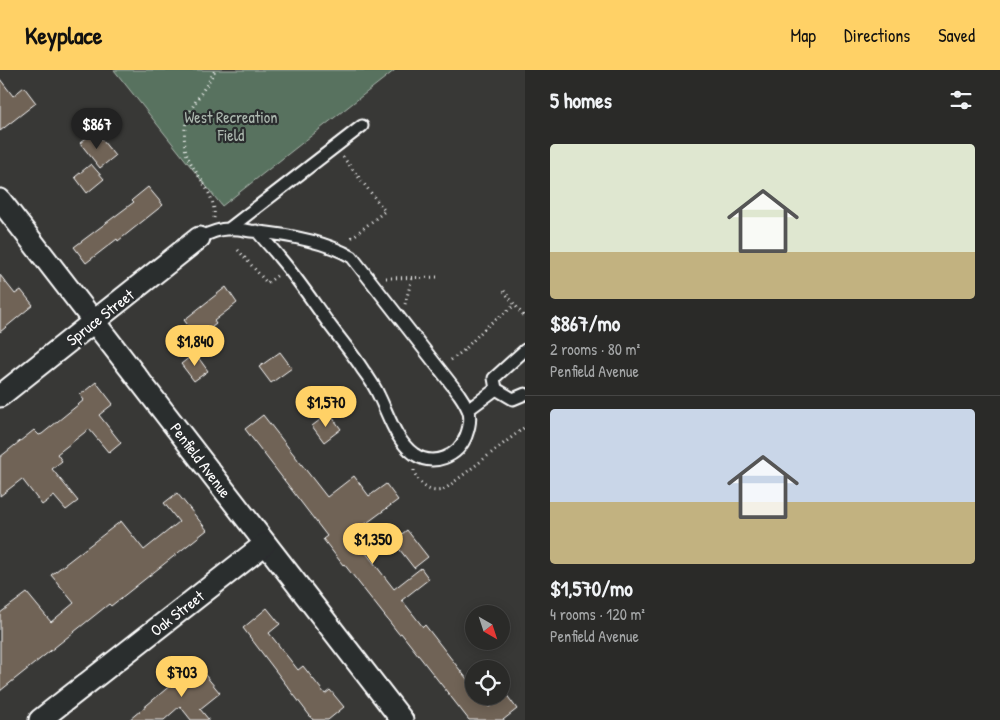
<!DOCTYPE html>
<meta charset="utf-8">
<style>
:root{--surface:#2a2a28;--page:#363634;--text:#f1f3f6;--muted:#a5a7a8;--line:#464645;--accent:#ffd166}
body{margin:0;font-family:"Patrick Hand",sans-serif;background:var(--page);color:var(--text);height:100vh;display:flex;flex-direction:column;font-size:19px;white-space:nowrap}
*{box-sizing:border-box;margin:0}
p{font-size:16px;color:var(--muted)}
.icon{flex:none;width:28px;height:28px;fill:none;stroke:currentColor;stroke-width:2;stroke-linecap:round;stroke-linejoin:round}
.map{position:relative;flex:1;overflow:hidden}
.panel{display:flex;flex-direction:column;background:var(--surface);width:475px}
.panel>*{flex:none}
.needle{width:32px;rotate:141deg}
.fabs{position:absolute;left:465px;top:535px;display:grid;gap:10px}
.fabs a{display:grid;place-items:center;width:45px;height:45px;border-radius:50%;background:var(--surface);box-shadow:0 2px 12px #0003,0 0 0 1px var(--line);font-size:25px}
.price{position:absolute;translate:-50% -42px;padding:0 11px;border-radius:18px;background:var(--accent);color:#111;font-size:16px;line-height:32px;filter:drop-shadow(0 1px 2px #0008)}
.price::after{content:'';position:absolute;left:50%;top:30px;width:15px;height:11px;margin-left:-8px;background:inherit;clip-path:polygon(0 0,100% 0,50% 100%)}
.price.selected{background:#222;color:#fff}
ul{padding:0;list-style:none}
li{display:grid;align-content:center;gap:10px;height:265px;padding:0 25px}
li+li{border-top:1px solid var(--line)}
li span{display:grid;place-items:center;height:155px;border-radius:5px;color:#555}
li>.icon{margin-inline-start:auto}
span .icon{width:90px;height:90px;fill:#fffc;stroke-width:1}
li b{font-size:21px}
h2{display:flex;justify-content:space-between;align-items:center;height:60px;padding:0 25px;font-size:21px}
header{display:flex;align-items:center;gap:30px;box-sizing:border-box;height:70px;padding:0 25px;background:var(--accent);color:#111}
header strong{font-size:24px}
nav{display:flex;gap:28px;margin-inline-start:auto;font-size:18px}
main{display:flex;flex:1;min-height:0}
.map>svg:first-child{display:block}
.green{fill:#58725f;stroke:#acb8af}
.building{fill:#706357;stroke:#fff}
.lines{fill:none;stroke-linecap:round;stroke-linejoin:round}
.lane-casing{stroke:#fff;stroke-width:15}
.street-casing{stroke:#fff;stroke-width:25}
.path{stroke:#fff;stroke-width:3;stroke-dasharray:1 4;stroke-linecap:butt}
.lane{stroke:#2a2d2e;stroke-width:11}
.street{stroke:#2a2d2e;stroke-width:21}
.labels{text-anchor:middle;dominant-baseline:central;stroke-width:4.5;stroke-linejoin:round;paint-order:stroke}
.park-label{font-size:16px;fill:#acb8af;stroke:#2a2d2e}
.street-label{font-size:16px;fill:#fff;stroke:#2a2d2e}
</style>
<header>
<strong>Keyplace</strong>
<nav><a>Map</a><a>Directions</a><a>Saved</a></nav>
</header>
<main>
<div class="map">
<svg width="525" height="650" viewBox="0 0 525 650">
<rect width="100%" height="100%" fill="#383836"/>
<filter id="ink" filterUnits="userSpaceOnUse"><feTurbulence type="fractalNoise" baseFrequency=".02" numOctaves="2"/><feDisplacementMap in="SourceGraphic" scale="10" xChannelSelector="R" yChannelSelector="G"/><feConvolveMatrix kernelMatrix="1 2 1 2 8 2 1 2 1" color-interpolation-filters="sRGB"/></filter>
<g filter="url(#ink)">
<!-- green -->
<path class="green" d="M 114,0 L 395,0 L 222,136 Z"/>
<!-- building -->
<g class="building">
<path d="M 0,9 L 13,26 L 24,17 L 36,33 L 0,61 Z"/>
<path d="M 95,61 L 115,86 L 100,98 L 80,73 Z"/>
<path d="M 91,94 L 104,109 L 87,123 L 75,107 Z"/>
<path d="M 148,117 L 163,135 L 118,171 L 117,169 L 86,193 L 74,177 L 134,132 L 132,130 Z"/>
<path d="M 0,205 L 15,224 L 21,220 L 33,235 L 0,262 Z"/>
<path d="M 226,217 L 237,233 L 214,251 L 216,254 L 198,268 L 184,250 Z"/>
<path d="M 280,282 L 292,298 L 271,313 L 259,297 Z"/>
<path d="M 195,283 L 208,301 L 194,311 L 181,294 Z"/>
<path d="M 96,312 L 113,334 L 99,345 L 121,373 L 109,383 L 89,359 L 57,384 L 62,391 L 52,399 L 78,431 L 66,440 L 54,426 L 42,435 L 22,409 L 0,426 L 0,387 L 34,360 L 39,365 L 42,364 L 84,330 L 80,325 Z"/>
<path d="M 329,343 L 341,359 L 324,372 L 312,356 Z"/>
<path d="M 263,345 L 327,427 L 354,406 L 369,426 L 386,414 L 398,430 L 360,458 L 371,473 L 363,479 L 394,519 L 421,498 L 429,509 L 402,530 L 423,557 L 425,555 L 474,618 L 474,626 L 480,626 L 489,637 L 506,624 L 517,639 L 503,650 L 469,650 L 401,563 L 399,564 L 344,494 L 343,495 L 323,469 L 327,466 L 245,359 Z"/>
<path d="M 177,423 L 207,460 L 111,536 L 109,534 L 0,621 L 0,543 L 27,523 L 51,552 L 74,533 L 51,505 L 121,451 L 144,480 L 179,452 L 164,433 Z"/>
<path d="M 407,460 L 428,487 L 414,498 L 393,471 Z"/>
<path d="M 267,538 L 280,554 L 269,563 L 298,600 L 303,596 L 325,624 L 330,620 L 344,637 L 328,650 L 313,650 L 243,558 Z"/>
<path d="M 196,594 L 220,623 L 200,639 L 209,650 L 191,650 L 180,636 L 164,650 L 129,650 Z"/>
</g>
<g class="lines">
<!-- lane casing -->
<g class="lane-casing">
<g id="lane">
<path d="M 230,158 L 362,56"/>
<path d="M 199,168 C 209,163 218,159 228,159 C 236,158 244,160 251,161 C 282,164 325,171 352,187 L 459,324 C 470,340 473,347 466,366 C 458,387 433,397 414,384 C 396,371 388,344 379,326 C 375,317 369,308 363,300 C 353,284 340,269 329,254 C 313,232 297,208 279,187 C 272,178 264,170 257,161"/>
<path d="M 496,319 L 494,308 L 525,280"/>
<path d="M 496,319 L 513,329 L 525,324"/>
<path d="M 469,339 L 496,319"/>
</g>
</g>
<!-- street casing -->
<g class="street-casing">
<g id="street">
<path d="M 0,130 L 402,650"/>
<path d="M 0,326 L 199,168"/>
<path d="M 40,650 L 265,474"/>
</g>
</g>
<!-- path -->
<g class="path">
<path d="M 343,87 L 385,141 L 350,169"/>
<path d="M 214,148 C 217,125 195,105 187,85 C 184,77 184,66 185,58 C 188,37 206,19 215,0"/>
<path d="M 238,180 L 267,213 L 278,205"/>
<path d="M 386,208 L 440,207"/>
<path d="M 504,221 L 525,248"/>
<path d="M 405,234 L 412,208"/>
<path d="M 451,290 L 463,281 L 486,257 L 515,235"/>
<path d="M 414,400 L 414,403 C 422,415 429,425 445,419 L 525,357"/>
</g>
<!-- lane -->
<use href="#lane" class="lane"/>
<!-- street -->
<use href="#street" class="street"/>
</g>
</g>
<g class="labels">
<!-- park labels -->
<g class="park-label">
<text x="231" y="47">West Recreation<tspan x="231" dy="18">Field</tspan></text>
</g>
<!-- street labels -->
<g class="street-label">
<text transform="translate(100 247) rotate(-38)">Spruce Street</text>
<text transform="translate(201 390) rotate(53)">Penfield Avenue</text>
<text transform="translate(177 543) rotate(-38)">Oak Street</text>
</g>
</g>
</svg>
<div class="fabs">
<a><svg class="needle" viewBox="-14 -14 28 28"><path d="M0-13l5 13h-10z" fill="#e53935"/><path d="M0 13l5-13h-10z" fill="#a5a7a8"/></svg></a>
<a><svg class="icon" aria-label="locate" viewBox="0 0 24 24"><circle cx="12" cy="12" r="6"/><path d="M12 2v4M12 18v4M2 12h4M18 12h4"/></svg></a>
</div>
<b class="price selected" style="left:97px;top:80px">$867</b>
<b class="price" style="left:195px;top:297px">$1,840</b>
<b class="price" style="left:326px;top:358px">$1,570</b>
<b class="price" style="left:373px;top:495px">$1,350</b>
<b class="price" style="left:182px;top:628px">$703</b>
</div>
<section class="panel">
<h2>5 homes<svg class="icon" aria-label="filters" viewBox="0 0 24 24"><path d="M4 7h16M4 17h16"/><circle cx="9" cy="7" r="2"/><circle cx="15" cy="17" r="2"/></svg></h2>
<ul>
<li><span style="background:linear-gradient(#dfe7d0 70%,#c2b280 0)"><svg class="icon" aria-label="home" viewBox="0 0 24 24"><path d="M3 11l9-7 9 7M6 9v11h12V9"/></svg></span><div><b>$867/mo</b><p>2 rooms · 80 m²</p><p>Penfield Avenue</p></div></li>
<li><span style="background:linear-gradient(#c9d6e8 60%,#c2b280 0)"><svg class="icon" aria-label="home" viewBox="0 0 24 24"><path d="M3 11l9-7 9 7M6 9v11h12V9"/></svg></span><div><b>$1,570/mo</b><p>4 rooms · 120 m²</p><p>Penfield Avenue</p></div></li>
</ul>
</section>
</main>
